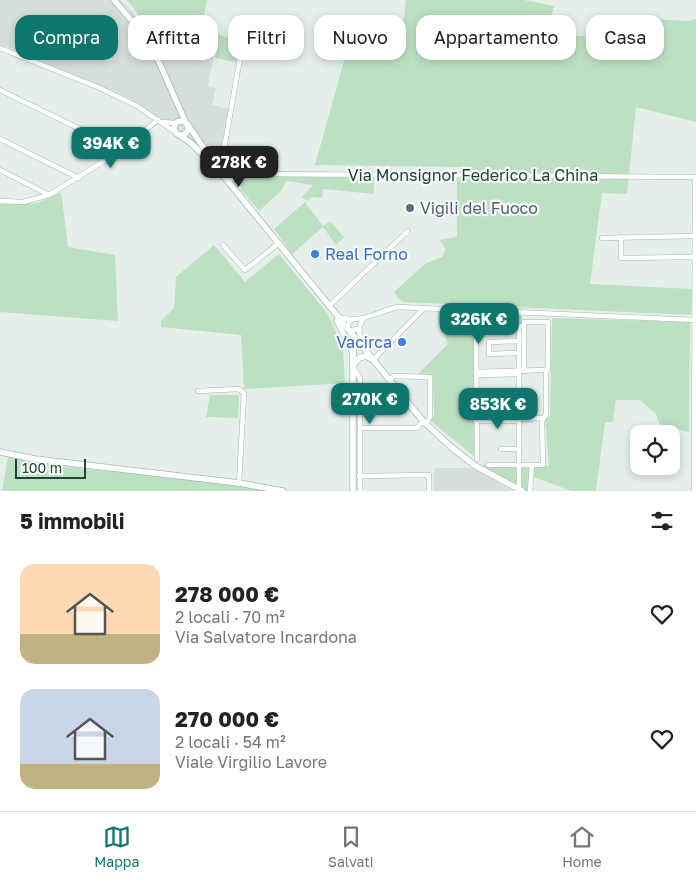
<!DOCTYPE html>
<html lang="it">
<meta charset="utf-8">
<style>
:root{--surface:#fff;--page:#f6f6f6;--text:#222;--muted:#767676;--line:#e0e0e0;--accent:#0f766e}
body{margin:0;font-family:"Golos Text",sans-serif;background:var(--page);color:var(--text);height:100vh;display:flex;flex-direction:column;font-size:19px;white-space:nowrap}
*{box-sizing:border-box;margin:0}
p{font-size:16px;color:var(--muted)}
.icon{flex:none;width:28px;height:28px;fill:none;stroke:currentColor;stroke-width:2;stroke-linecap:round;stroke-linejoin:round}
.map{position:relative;height:491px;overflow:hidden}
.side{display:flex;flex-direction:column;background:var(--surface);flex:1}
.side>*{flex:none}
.top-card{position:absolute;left:15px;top:15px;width:666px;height:45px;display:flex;gap:10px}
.controls{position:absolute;left:630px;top:425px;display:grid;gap:10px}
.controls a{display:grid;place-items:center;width:50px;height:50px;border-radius:10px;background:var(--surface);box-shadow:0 2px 8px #0003;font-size:25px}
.scale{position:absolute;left:15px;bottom:12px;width:71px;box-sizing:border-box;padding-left:5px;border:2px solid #224237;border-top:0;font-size:14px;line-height:18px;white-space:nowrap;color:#224237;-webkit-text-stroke:4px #f6fbf8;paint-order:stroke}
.price{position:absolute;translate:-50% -42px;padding:0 11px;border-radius:10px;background:var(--accent);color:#fff;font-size:16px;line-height:32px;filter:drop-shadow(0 1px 2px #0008)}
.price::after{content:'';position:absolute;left:50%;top:30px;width:15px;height:11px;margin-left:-8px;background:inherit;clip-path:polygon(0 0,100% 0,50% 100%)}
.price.selected{background:#222;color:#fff}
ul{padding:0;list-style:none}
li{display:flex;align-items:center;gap:15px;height:125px;padding:0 20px}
li span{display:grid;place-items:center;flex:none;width:140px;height:100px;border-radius:15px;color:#555}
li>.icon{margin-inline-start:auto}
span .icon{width:60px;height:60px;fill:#fffc;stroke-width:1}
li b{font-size:21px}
h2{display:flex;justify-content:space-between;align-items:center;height:60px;padding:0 20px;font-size:21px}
.tag{padding:0 18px;border-radius:15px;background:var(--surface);box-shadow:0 2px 8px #0003;font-size:18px;line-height:45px}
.tag.selected{background:var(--accent);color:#fff}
.tab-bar{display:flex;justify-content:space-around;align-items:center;height:70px;border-top:1px solid var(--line);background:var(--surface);font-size:14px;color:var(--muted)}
.tab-bar a{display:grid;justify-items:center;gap:2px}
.tab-bar .selected{color:var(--accent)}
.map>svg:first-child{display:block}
.built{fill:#d3dfd8}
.green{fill:#bde0c3}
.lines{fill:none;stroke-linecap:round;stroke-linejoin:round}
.minor-casing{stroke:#a7b8b0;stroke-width:5.5}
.tertiary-casing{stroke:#a7b8b0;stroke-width:7}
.minor{stroke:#fff;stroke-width:4.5}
.tertiary{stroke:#fff;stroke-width:5.5}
.service-dot{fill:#5c6f8a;stroke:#f6fbf8;stroke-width:2}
.shop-dot{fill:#3f7fe0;stroke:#f6fbf8;stroke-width:2}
.labels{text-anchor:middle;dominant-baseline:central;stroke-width:4.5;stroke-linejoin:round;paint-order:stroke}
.street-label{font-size:16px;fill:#224237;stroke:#f6fbf8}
.service-label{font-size:16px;fill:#4e5e75;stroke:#f6fbf8;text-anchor:start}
.shop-label{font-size:16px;fill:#366cbe;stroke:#f6fbf8;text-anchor:start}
</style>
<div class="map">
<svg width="696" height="491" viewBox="0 0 696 491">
<rect width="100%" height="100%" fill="#e5efe9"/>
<!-- built -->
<g class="built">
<path d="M 0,0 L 121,0 L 131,10 L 154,41 L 216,43 L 208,86 L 216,88 L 212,105 L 233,110 L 225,163 L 212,159 L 174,127 L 131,99 L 0,44 Z"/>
<path d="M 434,468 L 473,468 L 512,491 L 434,491 Z"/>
</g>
<!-- green -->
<g class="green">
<path d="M 126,0 L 207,0 L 201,30 L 241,41 L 236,62 L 215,58 L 217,41 L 155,39 L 132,6 Z"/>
<path d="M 406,0 L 524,0 L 554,6 L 546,37 L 605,35 L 606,17 L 689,21 L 696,19 L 696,122 L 636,107 L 627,194 L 602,193 L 590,284 L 692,289 L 691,315 L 402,302 L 394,292 L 426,263 L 442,257 L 446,249 L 439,240 L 457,237 L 457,179 L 462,167 L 315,165 L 344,61 L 358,34 L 403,27 Z"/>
<path d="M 252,176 L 374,178 L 374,194 L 323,189 L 322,198 L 312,197 L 307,201 L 302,197 L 313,185 L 286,181 L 281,191 L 259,211 L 241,190 L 242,180 Z"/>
<path d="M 61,192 L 68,247 L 115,255 L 118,321 L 0,312 L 0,204 L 38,203 Z"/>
<path d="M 305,202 L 323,226 L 330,221 L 344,237 L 336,245 L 323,227 L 292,254 L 274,229 Z"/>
<path d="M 214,245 L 245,282 L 279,254 L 327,313 L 343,348 L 345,383 L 244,389 L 241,335 L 161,327 L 161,321 L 174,308 L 176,277 Z"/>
<path d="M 438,312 L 522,316 L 521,323 L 473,323 L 475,457 L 431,421 L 434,416 L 433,376 L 418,374 L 448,344 L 438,321 Z"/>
<path d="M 552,318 L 690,322 L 689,432 L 660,425 L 656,414 L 640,400 L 616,400 L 613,422 L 605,422 L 596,491 L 571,491 L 534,477 L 534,467 L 549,466 L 545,420 L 550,416 Z"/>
<path d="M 210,395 L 239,395 L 238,418 L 206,417 Z"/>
<path d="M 8,457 L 67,467 L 203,481 L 268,491 L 2,491 Z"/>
<path d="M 479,465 L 531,465 L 529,491 L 524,491 Z"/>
</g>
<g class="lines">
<!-- minor casing -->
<g class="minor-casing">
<g id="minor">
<path d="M 0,48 L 100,88 L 137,106 L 175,132"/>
<path d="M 0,90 L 121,149"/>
<path d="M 163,122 L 175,123"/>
<path d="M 0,139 L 79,178"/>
<path d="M 213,161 L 232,171 L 251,174 L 695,177 L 694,491"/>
<path d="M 221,166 L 244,36"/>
<path d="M 0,170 L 49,195"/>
<path d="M 230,170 L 226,173 L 226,179 L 234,179 L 248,175"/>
<path d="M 0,201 L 23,202 L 49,195 L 112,156 L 158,120"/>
<path d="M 621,237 L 621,258 L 694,257"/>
<path d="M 602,238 L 695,236"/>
<path d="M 223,245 L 245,270 L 279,243"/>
<path d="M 329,306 L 408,231"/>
<path d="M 338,317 C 361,324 376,312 398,307 L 695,320"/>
<path d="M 363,319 C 357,329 359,336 363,346"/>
<path d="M 352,320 L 349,322 L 347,329 L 351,331 L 357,329"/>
<path d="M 519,326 L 519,490"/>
<path d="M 519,353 L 489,354 L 489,342 L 520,341"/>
<path d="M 373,360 L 424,308"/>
<path d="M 354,369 L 360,378 L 360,491"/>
<path d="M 476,372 L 547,370"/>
<path d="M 476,375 L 519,374"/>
<path d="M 389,380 L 394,376 L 430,377 L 430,417 L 426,423"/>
<path d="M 198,391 L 239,389 L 244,393 L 239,483"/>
<path d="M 496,396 L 519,395"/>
<path d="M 476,417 L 519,416"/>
<path d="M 519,419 L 543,418"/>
<path d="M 476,421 L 519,421"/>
<path d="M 360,428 L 417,428 L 423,421"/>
<path d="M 501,449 L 519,449"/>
<path d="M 477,459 L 476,326 L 524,326"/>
<path d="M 488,465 L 543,465 L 542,421 L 546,414 L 546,373 L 548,369 L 548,322 L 524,322 L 524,371"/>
<path d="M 359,476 L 429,475 L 429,491"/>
<path d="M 530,491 L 532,465"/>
</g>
</g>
<!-- tertiary casing -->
<g class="tertiary-casing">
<g id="tertiary">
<path d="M 114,0 L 144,35 L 159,62 L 186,123"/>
<circle cx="181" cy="128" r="7"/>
<path d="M 188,125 L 218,169 L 423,421 L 451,447 L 474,465 L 522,491"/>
<path d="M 179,135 L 191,143 L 204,156"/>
<path d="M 337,321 L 353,353"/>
<path d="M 353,366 L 359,358 L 366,356 L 371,359"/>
<path d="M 0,452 L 35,459 L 239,483 L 283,491"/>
<path d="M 353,491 L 353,353 L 355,339"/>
</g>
</g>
<!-- minor -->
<use href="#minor" class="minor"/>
<!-- tertiary -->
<use href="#tertiary" class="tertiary"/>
</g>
<!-- markers -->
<circle class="service-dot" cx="410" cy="208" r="5"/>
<g class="shop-dot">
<circle cx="315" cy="254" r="5"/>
<circle cx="402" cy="342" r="5"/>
</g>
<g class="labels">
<!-- street labels -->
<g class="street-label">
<text x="473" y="175">Via Monsignor Federico La China</text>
</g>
<!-- service labels -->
<g class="service-label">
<text x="420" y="208">Vigili del Fuoco</text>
</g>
<!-- shop labels -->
<g class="shop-label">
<text x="325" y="254">Real Forno</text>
<text x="392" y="342" text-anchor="end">Vacirca</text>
</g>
</g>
</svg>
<div class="controls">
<a><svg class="icon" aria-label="locate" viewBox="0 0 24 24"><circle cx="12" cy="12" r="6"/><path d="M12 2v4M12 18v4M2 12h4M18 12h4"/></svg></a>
</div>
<div class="scale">100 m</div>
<b class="price" style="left:111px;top:169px">394K €</b>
<b class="price selected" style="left:239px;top:188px">278K €</b>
<b class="price" style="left:479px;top:345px">326K €</b>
<b class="price" style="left:370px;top:425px">270K €</b>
<b class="price" style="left:498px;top:430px">853K €</b>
<div class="top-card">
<a class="tag selected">Compra</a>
<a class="tag">Affitta</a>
<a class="tag">Filtri</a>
<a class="tag">Nuovo</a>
<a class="tag">Appartamento</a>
<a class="tag">Casa</a>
</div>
</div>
<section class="side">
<h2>5 immobili<svg class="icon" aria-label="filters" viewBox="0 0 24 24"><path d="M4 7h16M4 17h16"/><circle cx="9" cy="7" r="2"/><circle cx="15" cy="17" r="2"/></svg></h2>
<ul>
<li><span style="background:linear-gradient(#ffd9b3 70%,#c2b280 0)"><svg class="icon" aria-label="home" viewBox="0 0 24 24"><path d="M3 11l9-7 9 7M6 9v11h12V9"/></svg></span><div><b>278 000 €</b><p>2 locali · 70 m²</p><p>Via Salvatore Incardona</p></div><svg class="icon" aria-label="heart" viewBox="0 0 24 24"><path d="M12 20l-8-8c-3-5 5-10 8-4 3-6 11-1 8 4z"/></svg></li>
<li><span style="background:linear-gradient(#c9d6e8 75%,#c2b280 0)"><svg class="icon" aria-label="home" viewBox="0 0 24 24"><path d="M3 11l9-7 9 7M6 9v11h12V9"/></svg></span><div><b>270 000 €</b><p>2 locali · 54 m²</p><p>Viale Virgilio Lavore</p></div><svg class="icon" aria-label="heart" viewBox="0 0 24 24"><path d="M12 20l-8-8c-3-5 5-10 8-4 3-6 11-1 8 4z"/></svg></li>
</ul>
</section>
<nav class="tab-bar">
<a class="selected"><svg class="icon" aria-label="map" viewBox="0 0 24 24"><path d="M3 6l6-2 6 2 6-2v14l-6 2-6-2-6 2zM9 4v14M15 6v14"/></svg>Mappa</a>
<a><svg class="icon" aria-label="saved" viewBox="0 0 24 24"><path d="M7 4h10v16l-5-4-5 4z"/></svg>Salvati</a>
<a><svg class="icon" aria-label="home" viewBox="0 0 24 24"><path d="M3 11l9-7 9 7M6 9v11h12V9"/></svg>Home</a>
</nav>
